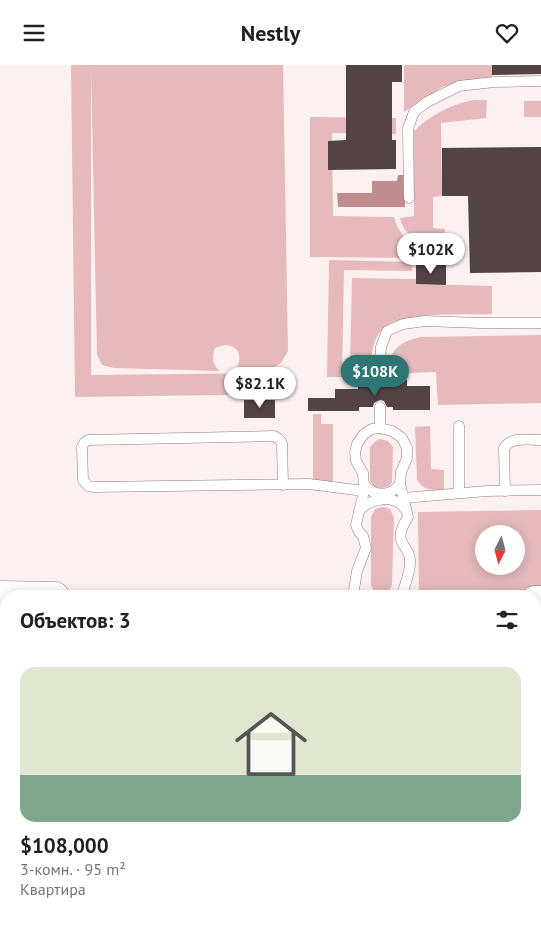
<!DOCTYPE html>
<html lang="ru">
<meta charset="utf-8">
<style>
:root{--surface:#fff;--page:#f6f6f6;--text:#202124;--muted:#757577;--line:#e0e0e0;--accent:#2d7675}
body{margin:0;font-family:"PT Sans",sans-serif;background:var(--page);color:var(--text);height:100vh;display:flex;flex-direction:column;font-size:19px;white-space:nowrap}
*{box-sizing:border-box;margin:0}
p{font-size:16px;color:var(--muted)}
.icon{flex:none;width:28px;height:28px;fill:none;stroke:currentColor;stroke-width:2;stroke-linecap:round;stroke-linejoin:round}
.map{position:relative;flex:1;overflow:hidden}
.sheet{position:absolute;left:0px;top:525px;width:541px;height:336px;display:flex;flex-direction:column;background:var(--surface);border-radius:20px 20px 0 0;box-shadow:0 2px 12px #0003}
.sheet>*{flex:none}
.needle{width:32px;rotate:186deg}
.controls{position:absolute;left:475px;top:460px;display:grid;gap:10px}
.controls a{display:grid;place-items:center;width:50px;height:50px;border-radius:50%;background:var(--surface);box-shadow:0 2px 12px #0003;font-size:25px}
.price{position:absolute;translate:-50% -42px;padding:0 11px;border-radius:18px;background:#fff;color:#222;font-size:16px;line-height:32px;filter:drop-shadow(0 1px 2px #0008)}
.price::after{content:'';position:absolute;left:50%;top:30px;width:15px;height:11px;margin-left:-8px;background:inherit;clip-path:polygon(0 0,100% 0,50% 100%)}
.price.active{background:var(--accent);color:#fff}
ul{padding:0;list-style:none}
li{display:grid;align-content:center;gap:10px;height:265px;padding:0 20px}
li+li{border-top:1px solid var(--line)}
li span{display:grid;place-items:center;height:155px;border-radius:15px;color:#555}
li>.icon{margin-inline-start:auto}
span .icon{width:90px;height:90px;fill:#fffc;stroke-width:1}
li b{font-size:21px}
h2{display:flex;justify-content:space-between;align-items:center;height:60px;padding:0 20px;font-size:21px}
header{display:flex;justify-content:space-between;align-items:center;height:65px;padding:0 20px;background:var(--surface);font-size:22px;font-weight:800}
.map>svg:first-child{display:block}
.green{fill:#e6b9bc;fill-rule:evenodd}
.forest{fill:#d8a4a7}
.water{fill:#bf8c90}
.building{fill:#544344}
.lines{fill:none;stroke-linecap:round;stroke-linejoin:round}
.lane-casing{stroke:#8e7b7c;stroke-width:11}
.secondary-casing{stroke:#8e7b7c;stroke-width:29}
.highway-casing{stroke:#8e7b7c;stroke-width:29}
.lane{stroke:#fff;stroke-width:10}
.secondary{stroke:#fff;stroke-width:28}
.highway{stroke:#fff;stroke-width:28}
</style>
<header><svg class="icon" aria-label="menu" viewBox="0 0 24 24"><path d="M4 6h16M4 12h16M4 18h16"/></svg>Nestly<svg class="icon" aria-label="heart" viewBox="0 0 24 24"><path d="M12 20l-8-8c-3-5 5-10 8-4 3-6 11-1 8 4z"/></svg></header>
<div class="map">
<svg width="541" height="861" viewBox="0 0 541 861">
<rect width="100%" height="100%" fill="#fdf0f1"/>
<!-- green -->
<g class="green">
<path d="M 71,0 L 283,0 L 288,286 L 281,298 L 270,305 L 235,305 C 247,288 233,274 215,283 C 212,293 212,299 220,306 L 114,303 L 102,300 L 97,290 L 91,3 L 91,310 L 292,308 L 292,329 L 75,332 Z"/>
<path d="M 404,0 L 492,0 L 492,14 L 461,16 L 442,22 L 404,47 Z"/>
<path d="M 474,35 L 487,35 L 486,53 L 441,58 L 442,131 L 433,132 L 433,163 L 445,164 L 445,194 L 421,193 C 420,170 405,174 400,153 L 414,151 L 414,66 C 430,50 452,39 474,35 Z"/>
<rect x="524" y="36" width="17" height="16"/>
<path d="M 310,52 L 396,53 L 396,69 L 332,68 L 333,151 L 394,152 C 397,166 406,173 415,183 L 416,193 L 310,192 Z"/>
<path d="M 329,195 L 412,197 L 412,206 L 344,205 L 342,312 L 327,312 Z"/>
<path d="M 352,213 L 416,214 L 416,219 L 492,221 L 492,249 C 466,250 406,246 386,261 C 374,270 371,286 371,300 L 350,299 Z"/>
<path d="M 541,270 L 541,338 L 438,340 L 436,307 L 386,309 C 391,284 396,279 420,272 Z"/>
<path d="M 313,349 L 321,349 L 321,359 L 333,359 L 333,418 L 313,417 Z"/>
<path d="M 430,361 L 431,404 L 444,405 L 444,425 C 432,425 424,426 417,415 L 415,362 Z"/>
<path d="M 380,374 L 388,376 L 393,382 L 392,417 C 388,424 380,424 374,422 L 370,416 L 370,382 L 377,375 Z"/>
<path d="M 382,442 L 390,444 L 394,453 L 392,520 C 389,529 382,528 374,526 L 371,520 L 371,452 L 375,444 Z"/>
<path d="M 541,445 L 541,535 L 535,531 L 419,531 L 418,447 ZM 484,469 L 516,469 L 516,501 L 484,501 Z"/>
</g>
<!-- forest -->
<g class="forest">
<path d="M 6,683 L 6,716 L 0,716 L 0,684 Z"/>
<path d="M 183,855 L 305,855 L 310,861 L 184,861 Z"/>
</g>
<!-- water -->
<path class="water" d="M 398,110 L 405,110 L 405,142 L 338,142 L 337,128 L 372,128 L 372,116 L 397,116 Z"/>
<!-- building -->
<g class="building">
<path d="M 346,0 L 402,0 L 402,17 L 392,17 L 392,75 L 396,75 L 396,104 L 328,105 L 328,76 L 346,75 Z"/>
<path d="M 492,0 L 541,0 L 541,9 L 492,10 Z"/>
<path d="M 541,82 L 541,207 L 470,208 L 468,131 L 442,131 L 442,83 Z"/>
<path d="M 416,199 L 446,200 L 446,220 L 416,219 Z"/>
<path d="M 358,315 L 372,315 L 375,320 L 378,322 L 382,321 L 386,315 L 407,315 L 407,321 L 430,321 L 430,345 L 393,345 L 393,342 L 387,342 L 384,336 L 380,335 L 374,338 L 373,342 L 359,342 L 359,346 L 308,346 L 308,333 L 335,333 L 335,324 L 358,324 Z"/>
<rect x="244" y="335" width="31" height="18"/>
</g>
<g class="lines">
<!-- lane casing -->
<g class="lane-casing">
<g id="lane">
<path d="M 409,133 L 408,63 L 414,47 L 427,37 L 459,21 L 494,17 L 541,16"/>
<path d="M 379,315 L 381,282 L 387,266 L 403,259 L 425,256 L 480,258 L 541,258"/>
<path d="M 380,342 L 380,363"/>
<path d="M 364,419 C 374,432 390,432 400,419"/>
<path d="M 283,420 L 282,378 L 279,374 L 274,371 L 88,375 L 84,378 L 82,382 L 83,415 L 88,421 L 94,422 L 309,419 L 364,426"/>
<path d="M 505,426 L 504,383 C 512,371 528,375 541,375"/>
<path d="M 459,428 L 459,361"/>
<path d="M 403,433 L 487,426 L 541,425"/>
<path d="M 359,446 C 370,433 395,429 405,444"/>
<path d="M 353,531 L 357,506 L 366,483 L 363,471 L 359,467 L 356,460 L 364,426 L 363,408 L 356,396 L 355,387 L 357,379 L 364,369 L 372,364 L 380,363 L 392,366 L 402,373 L 407,383 L 407,393 L 401,407 L 400,419 L 408,452 C 389,482 412,477 410,500 C 409,511 404,521 402,531"/>
<path d="M 117,861 L 117,855"/>
<path d="M 419,861 L 419,855"/>
</g>
</g>
<!-- secondary casing -->
<g class="secondary-casing">
<g id="secondary">
<path d="M 0,530 L 55,531"/>
<path d="M 535,535 L 541,535"/>
<path d="M 535,653 L 541,653"/>
<path d="M 0,661 L 6,661"/>
</g>
</g>
<!-- highway casing -->
<g class="highway-casing">
<g id="highway">
<path d="M 0,545 L 6,547"/>
<path d="M 535,569 L 541,569"/>
<path d="M 0,575 L 6,575"/>
<path d="M 535,614 L 541,614"/>
<path d="M 0,621 L 6,621"/>
</g>
</g>
<!-- lane -->
<use href="#lane" class="lane"/>
<!-- secondary -->
<use href="#secondary" class="secondary"/>
<!-- highway -->
<use href="#highway" class="highway"/>
</g>
</svg>
<div class="controls">
<a><svg class="needle" viewBox="-14 -14 28 28"><path d="M0-13l5 13h-10z" fill="#e53935"/><path d="M0 13l5-13h-10z" fill="#757577"/></svg></a>
</div>
<b class="price" style="left:431px;top:210px">$102K</b>
<b class="price active" style="left:375px;top:332px">$108K</b>
<b class="price" style="left:260px;top:344px">$82.1K</b>
<section class="sheet">
<h2>Объектов: 3<svg class="icon" aria-label="filters" viewBox="0 0 24 24"><path d="M4 7h16M4 17h16"/><circle cx="9" cy="7" r="2"/><circle cx="15" cy="17" r="2"/></svg></h2>
<ul>
<li><span style="background:linear-gradient(#dfe7d0 70%,#7fa58c 0)"><svg class="icon" aria-label="home" viewBox="0 0 24 24"><path d="M3 11l9-7 9 7M6 9v11h12V9"/></svg></span><div><b>$108,000</b><p>3-комн. · 95 m²</p><p>Квартира</p></div></li>
</ul>
</section>
</div>
